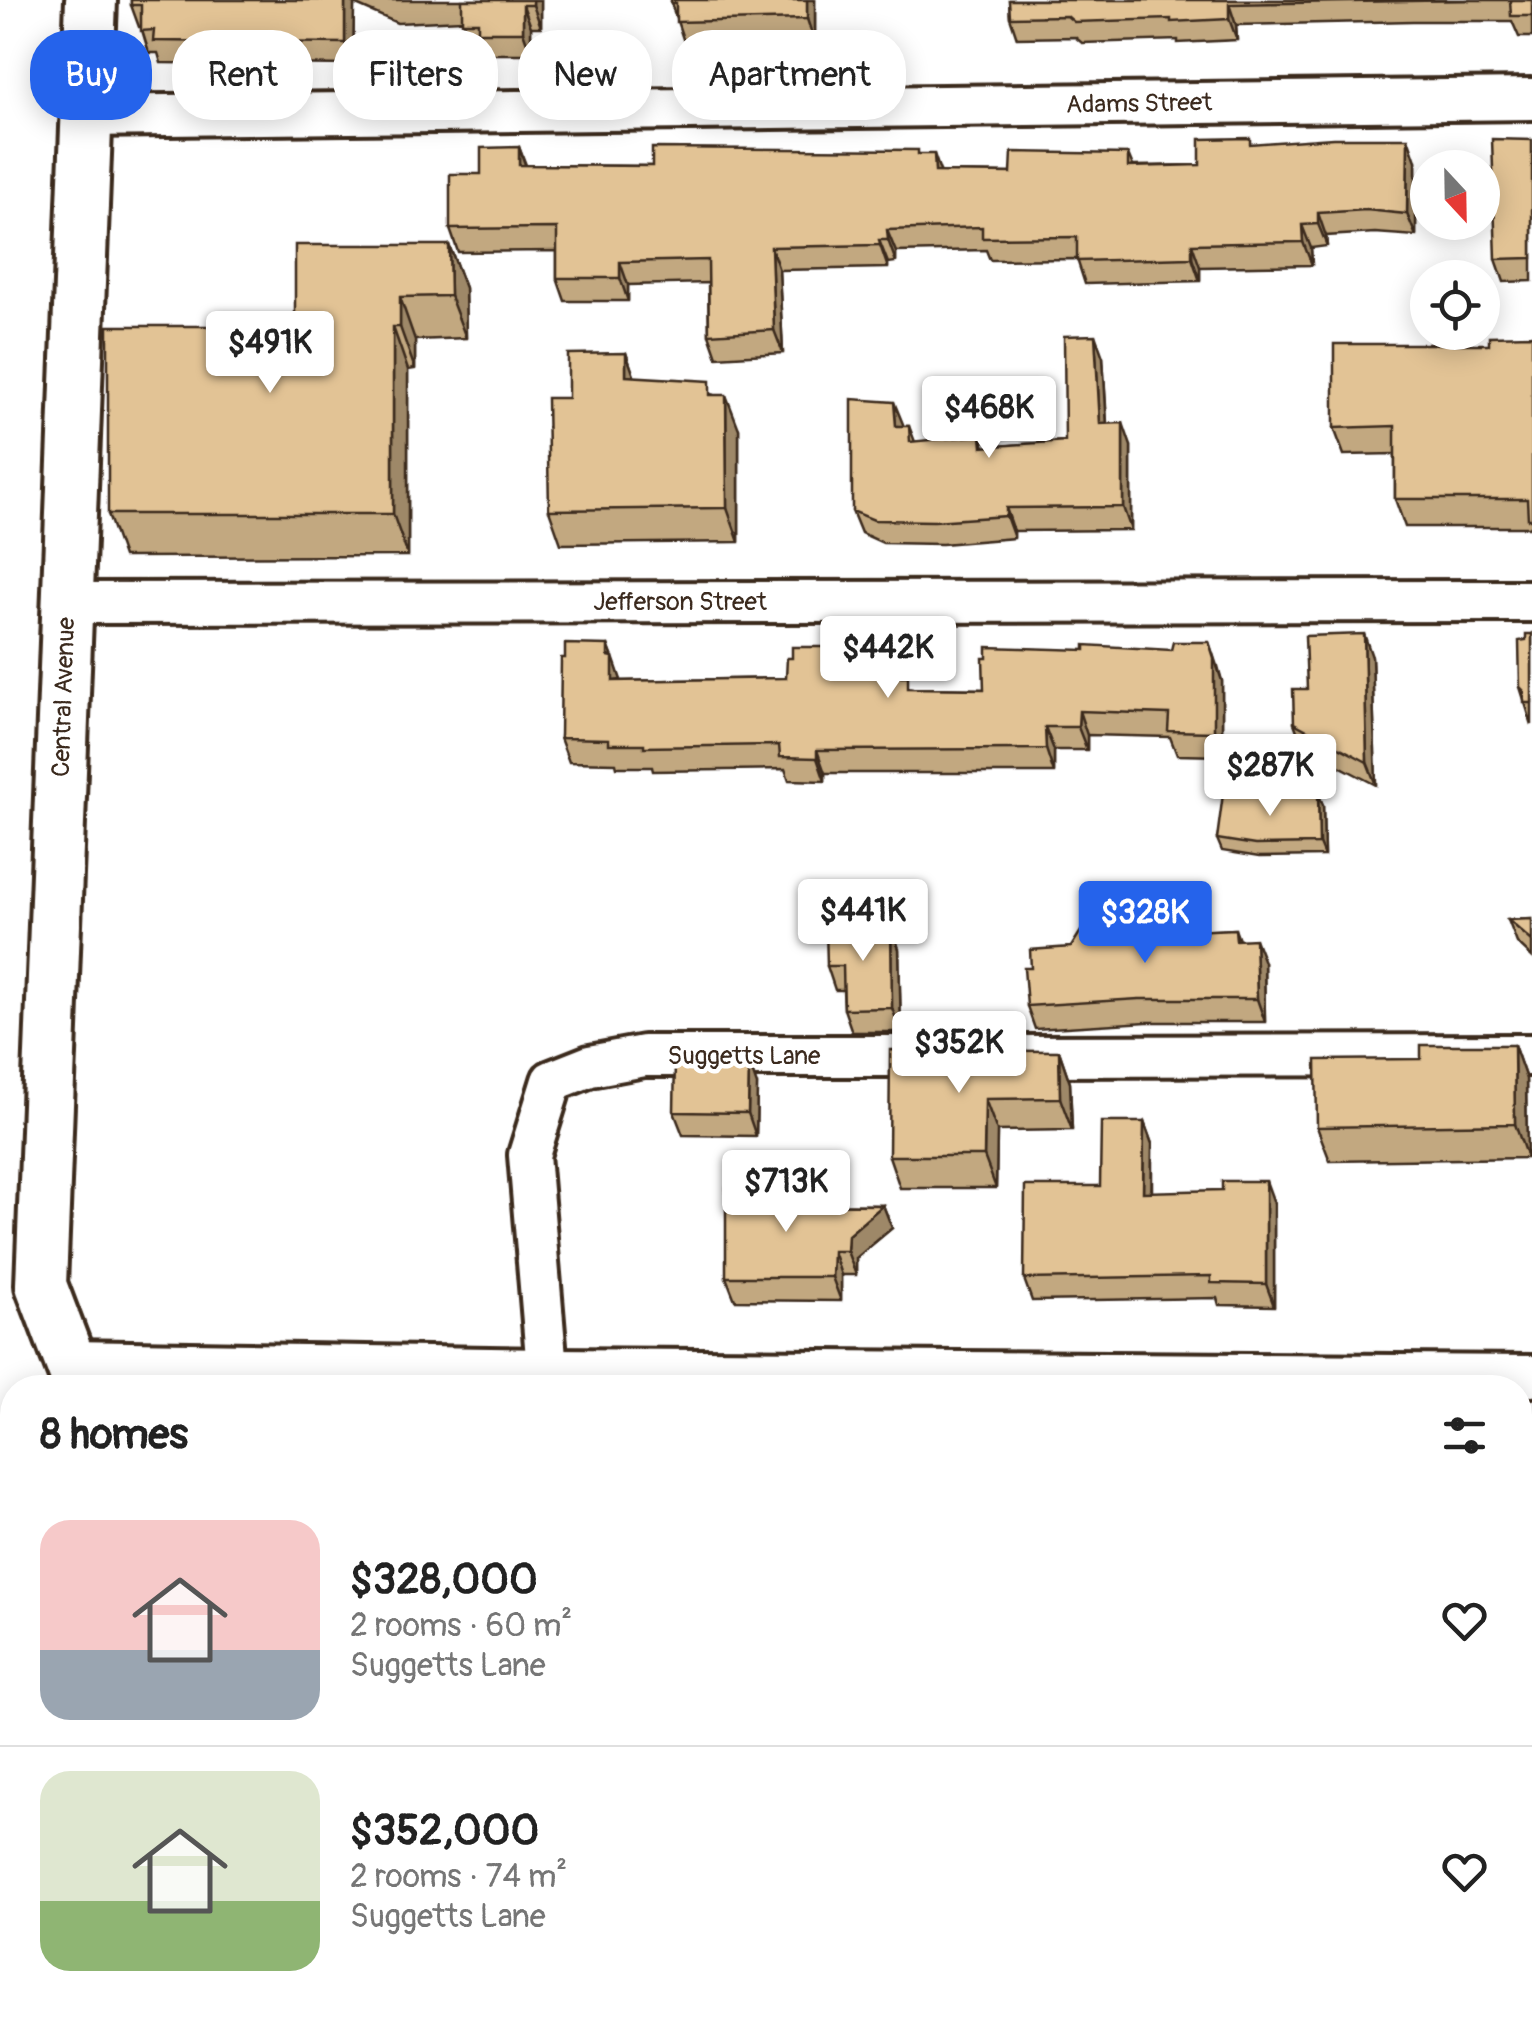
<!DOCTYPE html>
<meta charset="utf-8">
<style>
:root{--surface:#fff;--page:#f6f6f6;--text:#222;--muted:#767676;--line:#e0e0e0;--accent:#2563eb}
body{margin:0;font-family:Pangolin,sans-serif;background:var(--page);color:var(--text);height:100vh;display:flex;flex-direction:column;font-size:38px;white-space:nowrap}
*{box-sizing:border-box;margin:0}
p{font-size:32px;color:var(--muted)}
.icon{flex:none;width:55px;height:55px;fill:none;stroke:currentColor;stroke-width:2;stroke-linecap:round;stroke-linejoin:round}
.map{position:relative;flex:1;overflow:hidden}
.details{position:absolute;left:0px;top:1375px;width:1532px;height:642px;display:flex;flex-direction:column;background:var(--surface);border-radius:40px 40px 0 0;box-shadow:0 5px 25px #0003}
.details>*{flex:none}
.banner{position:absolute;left:30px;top:30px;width:1000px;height:90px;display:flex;gap:20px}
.needle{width:65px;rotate:158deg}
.fabs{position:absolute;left:1410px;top:150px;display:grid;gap:20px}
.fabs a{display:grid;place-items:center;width:90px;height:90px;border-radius:50%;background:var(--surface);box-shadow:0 5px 25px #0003;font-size:50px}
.price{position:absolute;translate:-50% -85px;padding:0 22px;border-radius:10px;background:#fff;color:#222;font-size:32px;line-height:65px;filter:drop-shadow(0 2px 5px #0008)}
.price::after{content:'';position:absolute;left:50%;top:60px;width:30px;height:22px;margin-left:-15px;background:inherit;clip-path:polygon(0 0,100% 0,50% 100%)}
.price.selected{background:var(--accent);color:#fff}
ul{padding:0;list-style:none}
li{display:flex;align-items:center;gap:30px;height:250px;padding:0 40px}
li+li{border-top:2px solid var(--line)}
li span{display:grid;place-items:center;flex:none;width:280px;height:200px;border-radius:30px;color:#555}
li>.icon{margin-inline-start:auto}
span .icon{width:120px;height:120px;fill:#fffc;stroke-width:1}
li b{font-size:42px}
h2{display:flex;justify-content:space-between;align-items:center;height:120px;padding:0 40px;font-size:42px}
.chip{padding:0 35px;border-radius:40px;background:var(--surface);box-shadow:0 5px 25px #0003;font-size:35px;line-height:90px}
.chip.selected{background:var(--accent);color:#fff}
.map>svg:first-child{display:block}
.water{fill:#89c8e9;stroke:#6a8998;stroke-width:2.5}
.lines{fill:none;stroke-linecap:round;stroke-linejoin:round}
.minor-casing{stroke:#3b2a1e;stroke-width:48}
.tertiary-casing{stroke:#3b2a1e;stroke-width:58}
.minor{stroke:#fff;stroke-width:40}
.tertiary{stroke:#fff;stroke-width:50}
.wall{fill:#c2a880;stroke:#3b2a1e;stroke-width:2.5}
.shaded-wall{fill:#9e8868;stroke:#3b2a1e;stroke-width:2.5}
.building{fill:#e2c395;stroke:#3b2a1e;stroke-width:2.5}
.labels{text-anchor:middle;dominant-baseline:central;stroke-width:9;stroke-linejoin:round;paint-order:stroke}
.street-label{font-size:25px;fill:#3b2a1e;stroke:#fff}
</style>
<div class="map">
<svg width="1532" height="2017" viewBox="0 0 1532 2017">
<rect width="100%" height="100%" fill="#fff"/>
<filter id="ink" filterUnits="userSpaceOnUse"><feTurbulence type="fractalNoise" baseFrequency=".01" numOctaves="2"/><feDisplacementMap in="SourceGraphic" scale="20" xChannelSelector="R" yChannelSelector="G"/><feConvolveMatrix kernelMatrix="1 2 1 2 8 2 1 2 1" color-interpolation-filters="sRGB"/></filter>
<g filter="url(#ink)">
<!-- water -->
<path class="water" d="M 0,1719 L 12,1729 L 12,2005 L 179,2005 L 185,2017 L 0,2017 Z"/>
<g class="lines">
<!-- minor casing -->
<g class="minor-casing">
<g id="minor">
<path d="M 86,116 L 1532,99"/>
<path d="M 68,603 L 1532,601"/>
<path d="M 1006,1056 L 1532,1055"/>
<path d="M 69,1361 L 547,1369 L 1532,1376"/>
<path d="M 547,1369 L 529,1155 L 552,1081 L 590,1066 L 644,1056 L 943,1056"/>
<path d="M 778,2005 L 1523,2017"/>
</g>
</g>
<!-- tertiary casing -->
<g class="tertiary-casing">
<g id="tertiary">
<path d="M 80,1388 L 41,1285 L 91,0"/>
<path d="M 333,2005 L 337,2017"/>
</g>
</g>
<!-- minor -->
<use href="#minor" class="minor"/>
<!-- tertiary -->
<use href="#tertiary" class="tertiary"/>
</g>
<!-- wall -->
<g class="wall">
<path d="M 131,0 L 541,0 L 541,27 L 531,27 L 531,54 L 486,54 L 483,44 L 470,44 L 462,20 L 397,23 L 354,4 L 353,65 L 161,63 L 158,53 L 149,53 L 141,27 L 139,27 L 131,5 Z"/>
<path d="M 815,0 L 815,43 L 685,45 L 671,3 Z"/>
<path d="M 1009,0 L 1532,0 L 1532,37 L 1519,37 L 1512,21 L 1413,21 L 1236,25 L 1237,40 L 1178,43 L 1178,40 L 1082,43 L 1075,37 L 1017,38 L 1010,17 Z"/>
<path d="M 1532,140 L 1532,281 L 1504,282 L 1496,259 Z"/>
<path d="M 1252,144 L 1416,161 L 1416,236 L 1375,233 L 1326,236 L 1327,246 L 1311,248 L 1312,265 L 1200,267 L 1200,281 L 1085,284 L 1077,259 L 990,260 L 986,250 L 896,252 L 896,262 L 888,263 L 888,268 L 779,270 L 783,353 L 717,357 L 709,334 L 708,283 L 628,285 L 628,301 L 565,301 L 557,278 L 557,251 L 458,252 L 450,229 L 481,174 L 519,147 L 526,165 L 652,166 L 919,154 L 941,172 L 1011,173 L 1128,154 L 1133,166 L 1200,165 Z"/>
<path d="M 449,245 L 465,288 L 466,338 L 415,340 L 415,369 L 408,370 L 408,556 L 123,557 L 108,514 L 253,326 L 295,315 Z"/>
<path d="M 1532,335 L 1532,531 L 1530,527 L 1405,527 L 1395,499 L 1395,454 L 1344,455 L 1334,428 L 1489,344 Z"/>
<path d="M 626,353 L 634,377 L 715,395 L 739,429 L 739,542 L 561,544 L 549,510 L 568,398 Z"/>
<path d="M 1103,357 L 1107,423 L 1131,446 L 1131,530 L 1014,531 L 1014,538 L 942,544 L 883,543 L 861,533 L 852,511 L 903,426 L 909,426 L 915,442 L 981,435 L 985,447 L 1065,441 Z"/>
<path d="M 1532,634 L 1532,725 L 1520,687 L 1526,640 Z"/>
<path d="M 608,645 L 621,681 L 786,678 L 843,656 L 850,676 L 913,688 L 984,689 L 1218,666 L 1222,681 L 1222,756 L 1177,755 L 1170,737 L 1087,735 L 1087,750 L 1054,750 L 1054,773 L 825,773 L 825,781 L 789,780 L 785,769 L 653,771 L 652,767 L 617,767 L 616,763 L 569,762 L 560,738 L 565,658 Z"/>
<path d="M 1372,657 L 1376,785 L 1303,747 L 1294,723 L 1307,689 Z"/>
<path d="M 1318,793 L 1323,805 L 1324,856 L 1259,857 L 1222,851 L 1217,839 Z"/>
<path d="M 1190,916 L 1195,931 L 1235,929 L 1239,940 L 1264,962 L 1265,1022 L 1147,1022 L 1035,1029 L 1027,1006 L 1031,968 L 1071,947 L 1137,928 Z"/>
<path d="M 1532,919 L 1532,957 L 1517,943 L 1508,920 Z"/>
<path d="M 891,925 L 899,949 L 901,1032 L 852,1032 L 844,1009 L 843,990 L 835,990 L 827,966 Z"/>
<path d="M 1514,1045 L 1526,1079 L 1527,1158 L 1330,1161 L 1317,1127 L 1421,1059 Z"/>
<path d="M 1059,1051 L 1070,1083 L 1072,1130 L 997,1131 L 996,1188 L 900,1188 L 889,1156 Z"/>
<path d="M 757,1085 L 756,1136 L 683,1135 L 674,1112 Z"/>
<path d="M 1144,1122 L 1152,1144 L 1152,1192 L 1274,1203 L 1274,1306 L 1219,1305 L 1217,1298 L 1032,1301 L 1024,1279 L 1100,1186 Z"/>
<path d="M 774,1204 L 883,1205 L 892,1228 L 856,1258 L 856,1275 L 841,1275 L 841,1301 L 735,1300 L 726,1277 Z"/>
<path d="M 1532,1464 L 1532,1546 L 1520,1547 L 1520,1465 Z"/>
<path d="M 1520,1822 L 1532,1822 L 1532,1929 L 1522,1929 L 1522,1934 L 1520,1934 Z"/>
</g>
<!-- shaded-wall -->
<g class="shaded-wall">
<path d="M 345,0 L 352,0 L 354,4 L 353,65 L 345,43 Z"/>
<path d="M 533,0 L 541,0 L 541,27 L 533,5 Z"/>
<path d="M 807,0 L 815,0 L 815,43 L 807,19 Z"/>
<path d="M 1229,4 L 1236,25 L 1237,40 L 1229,19 Z"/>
<path d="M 523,5 L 531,27 L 531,54 L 523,32 Z"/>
<path d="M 1408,138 L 1416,161 L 1416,236 L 1407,214 Z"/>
<path d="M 519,147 L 527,170 L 519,165 Z"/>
<path d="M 934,154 L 942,177 L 935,172 Z"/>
<path d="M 1318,213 L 1326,236 L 1327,246 L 1318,224 Z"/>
<path d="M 1302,225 L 1311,248 L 1312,265 L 1303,242 Z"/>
<path d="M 887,230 L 896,252 L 896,262 L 888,240 Z"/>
<path d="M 879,240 L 888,263 L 888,268 L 880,245 Z"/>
<path d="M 1192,244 L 1200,267 L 1200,281 L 1192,258 Z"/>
<path d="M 449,245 L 465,288 L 466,338 L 450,296 Z"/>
<path d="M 771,247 L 779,270 L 783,353 L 774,330 Z"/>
<path d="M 620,262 L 628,285 L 628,301 L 620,278 Z"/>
<path d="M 400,297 L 415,340 L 415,369 L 400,327 Z"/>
<path d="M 393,327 L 408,370 L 408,556 L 393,514 Z"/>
<path d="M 1095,335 L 1103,357 L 1108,446 L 1100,424 Z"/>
<path d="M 626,353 L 638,387 L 626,376 Z"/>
<path d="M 726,395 L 739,429 L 739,542 L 727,508 Z"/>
<path d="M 894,402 L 903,424 L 904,449 L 896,426 Z"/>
<path d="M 1123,423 L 1131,446 L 1131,530 L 1123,507 Z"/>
<path d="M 1006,508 L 1014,531 L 1014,538 L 1006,516 Z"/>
<path d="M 1364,634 L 1372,657 L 1376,785 L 1367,762 Z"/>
<path d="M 1209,642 L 1222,681 L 1222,756 L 1214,732 Z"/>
<path d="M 608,645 L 613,658 L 613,657 L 621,680 L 613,681 L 608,656 Z"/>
<path d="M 838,647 L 843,660 L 843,656 L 851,680 L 843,676 L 838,656 Z"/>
<path d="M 1079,711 L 1087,735 L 1087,750 L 1078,727 Z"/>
<path d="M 1045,727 L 1054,750 L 1054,773 L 1046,749 Z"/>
<path d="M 817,750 L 825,773 L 825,781 L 817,758 Z"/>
<path d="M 1318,793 L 1323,805 L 1324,856 L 1319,844 Z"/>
<path d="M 891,925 L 899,949 L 901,1032 L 892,1008 Z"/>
<path d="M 1255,939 L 1264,962 L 1265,1022 L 1257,999 Z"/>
<path d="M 1514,1045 L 1526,1079 L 1527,1158 L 1515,1124 Z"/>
<path d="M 1059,1051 L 1070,1083 L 1072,1130 L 1060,1098 Z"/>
<path d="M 749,1062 L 757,1085 L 756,1136 L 748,1113 Z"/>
<path d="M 985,1099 L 997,1131 L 996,1188 L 984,1156 Z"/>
<path d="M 1144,1122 L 1152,1144 L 1151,1215 L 1143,1192 Z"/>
<path d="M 1266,1181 L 1274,1203 L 1274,1306 L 1266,1284 Z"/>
<path d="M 768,1187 L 776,1210 L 767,1204 Z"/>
<path d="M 883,1205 L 892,1228 L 856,1258 L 856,1275 L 847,1251 L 848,1235 Z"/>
<path d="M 833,1251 L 841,1275 L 841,1301 L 832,1277 Z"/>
</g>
<!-- building -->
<g class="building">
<path d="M 131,0 L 345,0 L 345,43 L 153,41 L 154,30 L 141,31 L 141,5 L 131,5 Z"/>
<path d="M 462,0 L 533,0 L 533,5 L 523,5 L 523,32 L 478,32 L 478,22 L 462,22 Z"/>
<path d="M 671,0 L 807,0 L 807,19 L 676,22 L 676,3 L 671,3 Z"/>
<path d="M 1009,0 L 1470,0 L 1229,4 L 1229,19 L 1171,22 L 1171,19 L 1074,22 L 1067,16 L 1010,17 Z"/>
<path d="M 1510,0 L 1532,0 L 1532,16 L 1511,16 Z"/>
<path d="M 1250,138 L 1250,144 L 1333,138 L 1408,138 L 1407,214 L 1366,210 L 1318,213 L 1318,224 L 1302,225 L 1303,242 L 1192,244 L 1192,258 L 1077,261 L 1077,237 L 982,238 L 982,227 L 887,230 L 888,240 L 879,240 L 880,245 L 771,247 L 774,330 L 709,334 L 708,260 L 620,262 L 620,278 L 557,278 L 557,228 L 450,229 L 450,174 L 481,174 L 481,148 L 519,147 L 519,165 L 652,166 L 652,148 L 918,150 L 918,154 L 934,154 L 935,172 L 1011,173 L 1012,152 L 1128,154 L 1128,167 L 1200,165 L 1200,139 Z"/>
<path d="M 1492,139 L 1532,140 L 1532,258 L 1496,259 Z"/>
<path d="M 295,245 L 449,245 L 450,296 L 400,297 L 400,327 L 393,327 L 393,514 L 108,514 L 108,326 L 253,326 L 253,315 L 295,315 Z"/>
<path d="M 1095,335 L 1100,424 L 1123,423 L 1123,507 L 1006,508 L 1006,516 L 934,521 L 874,520 L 852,511 L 852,399 L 894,402 L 896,426 L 909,426 L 910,442 L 981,435 L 982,447 L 1065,441 L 1064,336 Z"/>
<path d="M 1532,335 L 1532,519 L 1528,519 L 1527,499 L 1395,499 L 1395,426 L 1334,428 L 1334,344 L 1489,344 L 1489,336 Z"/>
<path d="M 626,353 L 626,376 L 710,381 L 710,395 L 726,395 L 727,508 L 549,510 L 547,398 L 568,398 L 568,354 Z"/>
<path d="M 1364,634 L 1367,762 L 1294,723 L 1293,689 L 1307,689 L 1305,636 Z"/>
<path d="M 1526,634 L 1532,634 L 1532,703 L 1524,703 L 1524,691 L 1520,687 L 1519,641 L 1526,640 Z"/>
<path d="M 1173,642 L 1209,642 L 1214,658 L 1214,732 L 1168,731 L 1169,714 L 1079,711 L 1078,727 L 1045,727 L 1046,749 L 817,750 L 817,758 L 780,757 L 779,745 L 644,747 L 644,744 L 609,744 L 609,739 L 560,738 L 561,658 L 565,658 L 565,644 L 608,645 L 608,656 L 613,657 L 613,681 L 786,678 L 787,658 L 792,658 L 792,647 L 838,647 L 838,656 L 843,656 L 843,676 L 908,676 L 908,688 L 984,689 L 983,658 L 987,658 L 987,647 L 1085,650 L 1085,645 L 1171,650 Z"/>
<path d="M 1318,793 L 1319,844 L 1255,845 L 1217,839 L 1223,794 Z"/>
<path d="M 1190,916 L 1190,931 L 1235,929 L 1236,940 L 1255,939 L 1257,999 L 1139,999 L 1027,1006 L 1024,968 L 1031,968 L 1030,950 L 1071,947 L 1081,931 L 1137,928 L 1137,925 L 1149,924 L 1148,917 Z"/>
<path d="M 1532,919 L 1532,941 L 1508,920 Z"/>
<path d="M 891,925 L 892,1008 L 844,1009 L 843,966 L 827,966 L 826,927 Z"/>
<path d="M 1421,1045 L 1514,1045 L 1515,1124 L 1317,1127 L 1316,1060 L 1421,1059 Z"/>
<path d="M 890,1050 L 1059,1051 L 1060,1098 L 985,1099 L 984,1156 L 889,1156 Z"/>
<path d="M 675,1060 L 749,1062 L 748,1113 L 674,1112 Z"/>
<path d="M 1101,1122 L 1144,1122 L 1143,1192 L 1222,1190 L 1222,1181 L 1266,1181 L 1266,1284 L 1211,1283 L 1211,1276 L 1024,1279 L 1025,1186 L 1100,1186 Z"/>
<path d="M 726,1187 L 768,1187 L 767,1204 L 883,1205 L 848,1235 L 847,1251 L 833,1251 L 832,1277 L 726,1277 Z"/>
<path d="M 1520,1464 L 1532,1464 L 1532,1522 L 1520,1523 Z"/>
<path d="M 1520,1822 L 1532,1822 L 1532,1903 L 1520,1902 Z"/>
</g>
</g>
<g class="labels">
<!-- street labels -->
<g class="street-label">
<text transform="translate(1139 104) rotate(-1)">Adams Street</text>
<text x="680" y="602">Jefferson Street</text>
<text transform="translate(64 697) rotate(-88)">Central Avenue</text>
<text x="744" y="1056">Suggetts Lane</text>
</g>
</g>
</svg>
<div class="fabs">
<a><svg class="needle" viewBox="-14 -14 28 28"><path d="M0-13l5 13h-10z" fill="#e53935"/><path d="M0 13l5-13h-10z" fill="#767676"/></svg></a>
<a><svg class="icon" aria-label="locate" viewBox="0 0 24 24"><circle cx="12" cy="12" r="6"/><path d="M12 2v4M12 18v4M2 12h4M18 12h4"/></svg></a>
</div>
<b class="price" style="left:270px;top:396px">$491K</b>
<b class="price" style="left:989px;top:461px">$468K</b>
<b class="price" style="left:888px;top:701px">$442K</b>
<b class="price" style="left:1270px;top:819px">$287K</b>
<b class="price" style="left:863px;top:964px">$441K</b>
<b class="price selected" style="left:1145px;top:966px">$328K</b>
<b class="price" style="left:959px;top:1096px">$352K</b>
<b class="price" style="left:786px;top:1235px">$713K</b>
<div class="banner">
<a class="chip selected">Buy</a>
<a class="chip">Rent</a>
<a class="chip">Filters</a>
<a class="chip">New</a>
<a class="chip">Apartment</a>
</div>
<section class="details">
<h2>8 homes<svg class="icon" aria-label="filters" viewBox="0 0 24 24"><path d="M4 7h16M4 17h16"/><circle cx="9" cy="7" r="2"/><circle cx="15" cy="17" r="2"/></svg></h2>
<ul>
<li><span style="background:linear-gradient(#f6c9c9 65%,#9aa5b1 0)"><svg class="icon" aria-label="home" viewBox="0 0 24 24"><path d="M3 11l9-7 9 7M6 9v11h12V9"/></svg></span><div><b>$328,000</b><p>2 rooms · 60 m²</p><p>Suggetts Lane</p></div><svg class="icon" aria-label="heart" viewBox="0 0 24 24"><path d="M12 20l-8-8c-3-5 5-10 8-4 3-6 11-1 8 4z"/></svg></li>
<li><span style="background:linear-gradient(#dfe7d0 65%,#8fb573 0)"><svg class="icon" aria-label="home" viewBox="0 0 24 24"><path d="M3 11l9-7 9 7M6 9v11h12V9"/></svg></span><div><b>$352,000</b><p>2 rooms · 74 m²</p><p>Suggetts Lane</p></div><svg class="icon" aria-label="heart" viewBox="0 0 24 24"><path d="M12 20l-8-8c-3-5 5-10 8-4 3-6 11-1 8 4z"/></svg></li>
</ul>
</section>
</div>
